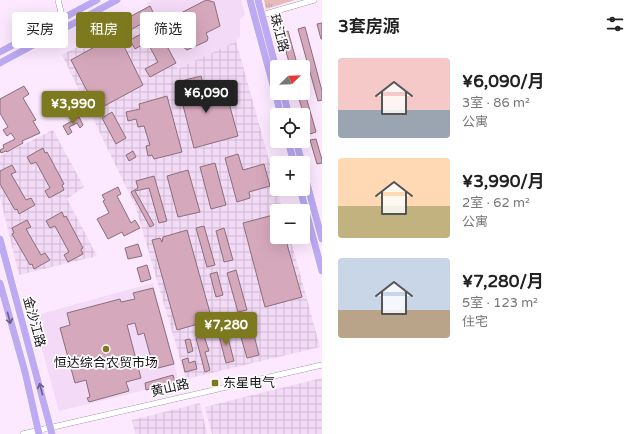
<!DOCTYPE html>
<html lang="zh">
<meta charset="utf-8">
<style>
:root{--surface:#fff;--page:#f2f2f2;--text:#222;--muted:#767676;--accent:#7d791f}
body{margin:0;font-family:"Varela Round","Noto Sans SC",sans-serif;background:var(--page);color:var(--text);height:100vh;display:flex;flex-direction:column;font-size:15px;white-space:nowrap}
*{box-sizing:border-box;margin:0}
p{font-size:13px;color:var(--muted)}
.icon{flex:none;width:22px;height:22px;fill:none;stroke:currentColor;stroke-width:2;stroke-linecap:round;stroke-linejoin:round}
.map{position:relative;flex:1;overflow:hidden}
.panel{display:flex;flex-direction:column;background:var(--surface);width:320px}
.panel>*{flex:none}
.top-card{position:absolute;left:12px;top:12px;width:250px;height:36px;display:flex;gap:8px}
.needle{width:26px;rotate:67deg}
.buttons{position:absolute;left:270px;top:60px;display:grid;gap:8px}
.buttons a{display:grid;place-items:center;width:40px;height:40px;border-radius:4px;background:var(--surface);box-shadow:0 4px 16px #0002;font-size:20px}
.price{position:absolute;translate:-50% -34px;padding:0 9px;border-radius:4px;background:var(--accent);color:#fff;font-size:13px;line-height:26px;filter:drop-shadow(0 1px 2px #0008)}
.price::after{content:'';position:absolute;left:50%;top:24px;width:12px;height:9px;margin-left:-6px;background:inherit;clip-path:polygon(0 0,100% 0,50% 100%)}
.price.current{background:#222;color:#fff}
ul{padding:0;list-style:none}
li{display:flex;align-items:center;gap:12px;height:100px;padding:0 16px}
li span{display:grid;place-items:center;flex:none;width:112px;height:80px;border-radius:4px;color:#555}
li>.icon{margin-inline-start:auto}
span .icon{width:48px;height:48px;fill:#fffc;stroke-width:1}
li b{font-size:17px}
h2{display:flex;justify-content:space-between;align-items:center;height:48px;padding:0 16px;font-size:17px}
.tag{padding:0 14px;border-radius:4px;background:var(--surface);box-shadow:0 4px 16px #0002;font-size:14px;line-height:36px}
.tag.current{background:var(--accent);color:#fff}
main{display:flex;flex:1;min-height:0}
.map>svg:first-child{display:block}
.built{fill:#f3daf6}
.industrial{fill:url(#industrial-grid)}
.grass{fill:url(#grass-tufts)}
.building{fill:#d6a8bc;stroke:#896f7a}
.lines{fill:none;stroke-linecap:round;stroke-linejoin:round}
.minor-casing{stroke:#7a697d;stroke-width:6}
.major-casing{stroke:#fff;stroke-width:8}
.minor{stroke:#fff;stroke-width:5.5}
.major{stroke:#bdaaf3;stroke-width:7}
.oneway{stroke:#6b5e86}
.poi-dot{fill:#7d791f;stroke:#fdfdfd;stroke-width:1.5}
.labels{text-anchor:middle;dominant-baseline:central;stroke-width:3.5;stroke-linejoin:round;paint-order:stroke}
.street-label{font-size:13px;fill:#19131a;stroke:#fdfdfd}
.poi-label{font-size:13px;fill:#19131a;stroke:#fdfdfd}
</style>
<main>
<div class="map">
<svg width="322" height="434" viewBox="0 0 322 434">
<defs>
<pattern id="industrial-grid" width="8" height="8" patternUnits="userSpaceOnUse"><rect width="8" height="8" fill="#f3daf6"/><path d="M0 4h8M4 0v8" fill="none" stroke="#d0bad2"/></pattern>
<pattern id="grass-tufts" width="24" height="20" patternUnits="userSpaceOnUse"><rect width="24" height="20" fill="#e7bbba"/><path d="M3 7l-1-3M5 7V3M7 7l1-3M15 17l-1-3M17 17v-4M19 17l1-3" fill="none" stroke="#c6a09f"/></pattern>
</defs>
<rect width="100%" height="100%" fill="#fce8ff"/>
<!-- built -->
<g class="built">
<path d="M 152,0 L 241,0 L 245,14 L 240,19 L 240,37 L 236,41 L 178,69 L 148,9 L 147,3 Z"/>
<path d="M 153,283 L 179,382 L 59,411 L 33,316 Z"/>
</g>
<!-- industrial -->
<g class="industrial">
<path d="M 148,9 L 178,69 L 236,41 L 283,211 L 277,211 L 277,237 L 290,237 L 320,347 L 186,379 L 135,205 L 62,55 Z"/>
<path d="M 53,130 L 84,187 L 67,199 L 97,256 L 19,275 L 0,197 L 0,156 Z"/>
<path d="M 322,378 L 322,434 L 212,434 L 205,407 Z"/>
<path d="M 200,403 L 207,434 L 135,434 L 132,420 Z"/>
</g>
<!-- grass -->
<path class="grass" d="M 264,0 L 295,0 L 266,9 Z"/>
<!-- building -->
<g class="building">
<path d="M 206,0 L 214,2 L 220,26 L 206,33 L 208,38 L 207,41 L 187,50 L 182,46 L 175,29 L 183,25 L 181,13 Z"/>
<path d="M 150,6 L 155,16 L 127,32 L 122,21 Z"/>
<path d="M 322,23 L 322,39 L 321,39 L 317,24 Z"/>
<path d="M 156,26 L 176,63 L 150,77 L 145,69 L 158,62 L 147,42 L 135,49 L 130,40 Z"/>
<path d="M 305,27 L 322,91 L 322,100 L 318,101 L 298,29 Z"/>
<path d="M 288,31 L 296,60 L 289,62 L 281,34 Z"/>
<path d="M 118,34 L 143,85 L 97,110 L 71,60 Z"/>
<path d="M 201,76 L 207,97 L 226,92 L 238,136 L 194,148 L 177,82 Z"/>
<path d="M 24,86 L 29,94 L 23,98 L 36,120 L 33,121 L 40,133 L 22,141 L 23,143 L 7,152 L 6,151 L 1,153 L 0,150 L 4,148 L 3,145 L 15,139 L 11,133 L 7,136 L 3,130 L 8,127 L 0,113 L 0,99 Z"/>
<path d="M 297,93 L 305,93 L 316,132 L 310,134 Z"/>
<path d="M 167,96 L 182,152 L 154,159 L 152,155 L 148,156 L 146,146 L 150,145 L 144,126 L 138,127 L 136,119 L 128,121 L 126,112 L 140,109 L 139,104 Z"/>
<path d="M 112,112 L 126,138 L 116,144 L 102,118 Z"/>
<path d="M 79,117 L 83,125 L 80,128 L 77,123 L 69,127 L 72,132 L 68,135 L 63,126 Z"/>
<path d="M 316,139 L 322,160 L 322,163 L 317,164 L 310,140 Z"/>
<path d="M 43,148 L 45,153 L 47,152 L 64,184 L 62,185 L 64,190 L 49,198 L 45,191 L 50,188 L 36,162 L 31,164 L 27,157 Z"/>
<path d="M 133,151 L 136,157 L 129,161 L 126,155 Z"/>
<path d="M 238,154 L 243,170 L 264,164 L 270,186 L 249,192 L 250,198 L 237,202 L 225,158 Z"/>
<path d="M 215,163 L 226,205 L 211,209 L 200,167 Z"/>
<path d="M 12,165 L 16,172 L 11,174 L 26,200 L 31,198 L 35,205 L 19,214 L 17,209 L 15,210 L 0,184 L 0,171 Z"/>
<path d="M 188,170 L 200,212 L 178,217 L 167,176 Z"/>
<path d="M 154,176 L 167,221 L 159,223 L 149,188 L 135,191 L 154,225 L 150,227 L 131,192 L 138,188 L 136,181 Z"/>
<path d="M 118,187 L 121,194 L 117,196 L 131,223 L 135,220 L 140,228 L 124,236 L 122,232 L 108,239 L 97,219 L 109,213 L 103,201 L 105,200 L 102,195 Z"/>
<path d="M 62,212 L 64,217 L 66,216 L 83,248 L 81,249 L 83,254 L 68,262 L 64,255 L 69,252 L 55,226 L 50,228 L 46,221 Z"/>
<path d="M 277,214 L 277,237 L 285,237 L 302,297 L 265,307 L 243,223 Z"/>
<path d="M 27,220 L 31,227 L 26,229 L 41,255 L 45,253 L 50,260 L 34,269 L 32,264 L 30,265 L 12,234 L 14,233 L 12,228 Z"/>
<path d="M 204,226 L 215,265 L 207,267 L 196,228 Z"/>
<path d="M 224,228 L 233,260 L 224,262 L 216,231 Z"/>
<path d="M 187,230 L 212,320 L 177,330 L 152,240 L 160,238 L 162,242 L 163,237 Z"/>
<path d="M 138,244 L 142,256 L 128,259 L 125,248 Z"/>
<path d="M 147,265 L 151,279 L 141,282 L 137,268 Z"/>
<path d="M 236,270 L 247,310 L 238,312 L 227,273 Z"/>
<path d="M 217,272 L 223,295 L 216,297 L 210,274 Z"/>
<path d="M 153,288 L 174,364 L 154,369 L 144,333 L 138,335 L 135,323 L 127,325 L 141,378 L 126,382 L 129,391 L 89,402 L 87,398 L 90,397 L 86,380 L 75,383 L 60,328 L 70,325 L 67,313 L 120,299 L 121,302 L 135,299 L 133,293 Z"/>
<path d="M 251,323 L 259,355 L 247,358 L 238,327 Z"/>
<path d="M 226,330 L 234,361 L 226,363 L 218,332 Z"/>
<path d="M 204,336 L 209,351 L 205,352 L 210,370 L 205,372 L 196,338 Z"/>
<path d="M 190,339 L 193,351 L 188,353 L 185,340 Z"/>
<path d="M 188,358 L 189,363 L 195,361 L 197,369 L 185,372 L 182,360 Z"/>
<path d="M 173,375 L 175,382 L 146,390 L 145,383 Z"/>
</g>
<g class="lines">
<!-- minor casing -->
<g class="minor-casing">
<g id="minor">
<path d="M 58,0 L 65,28"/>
<path d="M 255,17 L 314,0"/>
<path d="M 23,434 L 322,365"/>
</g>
</g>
<!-- major casing -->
<g class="major-casing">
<g id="major">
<path d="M 250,0 L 281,115"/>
<path d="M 258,0 L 277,72"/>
<path d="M 0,52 L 97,0"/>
<path d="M 0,63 L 117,0"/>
<path d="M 283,93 L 289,115"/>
<path d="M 288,141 L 294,163"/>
<path d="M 296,141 L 302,163"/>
<path d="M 303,169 L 322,239"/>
<path d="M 300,189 L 322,271"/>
<path d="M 0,239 L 52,434"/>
<path d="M 0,283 L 25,372 L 39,434"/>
</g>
</g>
<!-- minor -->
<use href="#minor" class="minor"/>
<!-- major -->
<use href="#major" class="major"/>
</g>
<!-- one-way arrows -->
<defs><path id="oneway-shaft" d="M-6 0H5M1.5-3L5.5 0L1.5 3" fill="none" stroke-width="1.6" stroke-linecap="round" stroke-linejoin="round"/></defs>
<g class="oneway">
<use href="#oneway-shaft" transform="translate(9 318) rotate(75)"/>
<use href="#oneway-shaft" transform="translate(41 389) rotate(-105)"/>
</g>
<!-- markers -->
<g class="poi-dot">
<circle cx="106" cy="349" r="4"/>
<rect x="211" y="379" width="8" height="8" rx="2"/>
</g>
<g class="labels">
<!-- street labels -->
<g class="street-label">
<text transform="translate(279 33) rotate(75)">珠江路</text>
<text transform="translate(34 322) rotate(75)">金沙江路</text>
<text transform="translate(170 388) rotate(-13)">黄山路</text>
</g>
<!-- poi labels -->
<g class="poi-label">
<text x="106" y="363">恒达综合农贸市场</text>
<text x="223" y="383" text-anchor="start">东星电气</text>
</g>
</g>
</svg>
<div class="buttons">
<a><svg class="needle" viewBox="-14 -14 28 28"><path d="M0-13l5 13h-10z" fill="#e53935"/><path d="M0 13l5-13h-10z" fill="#767676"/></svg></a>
<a><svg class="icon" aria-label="locate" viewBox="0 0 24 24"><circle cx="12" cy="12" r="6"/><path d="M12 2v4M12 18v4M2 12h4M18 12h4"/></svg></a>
<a>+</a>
<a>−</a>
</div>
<b class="price current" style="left:206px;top:114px">¥6,090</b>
<b class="price" style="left:73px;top:125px">¥3,990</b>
<b class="price" style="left:226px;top:346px">¥7,280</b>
<div class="top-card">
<a class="tag">买房</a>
<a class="tag current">租房</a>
<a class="tag">筛选</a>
</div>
</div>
<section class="panel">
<h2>3套房源<svg class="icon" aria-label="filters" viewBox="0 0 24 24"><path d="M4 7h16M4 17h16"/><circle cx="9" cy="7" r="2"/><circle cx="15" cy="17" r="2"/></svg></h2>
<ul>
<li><span style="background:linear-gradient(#f6c9c9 65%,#9aa5b1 0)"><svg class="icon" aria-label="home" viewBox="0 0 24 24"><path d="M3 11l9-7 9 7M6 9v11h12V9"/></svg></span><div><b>¥6,090/月</b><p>3室 · 86 m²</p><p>公寓</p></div></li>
<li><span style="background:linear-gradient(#ffd9b3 60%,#c2b280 0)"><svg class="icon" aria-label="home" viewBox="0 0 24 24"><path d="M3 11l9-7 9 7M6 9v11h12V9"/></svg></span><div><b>¥3,990/月</b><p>2室 · 62 m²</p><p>公寓</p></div></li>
<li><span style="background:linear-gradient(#c9d6e8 65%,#b9a48a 0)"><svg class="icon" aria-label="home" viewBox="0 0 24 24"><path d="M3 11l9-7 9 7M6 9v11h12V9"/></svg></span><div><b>¥7,280/月</b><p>5室 · 123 m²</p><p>住宅</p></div></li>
</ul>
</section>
</main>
